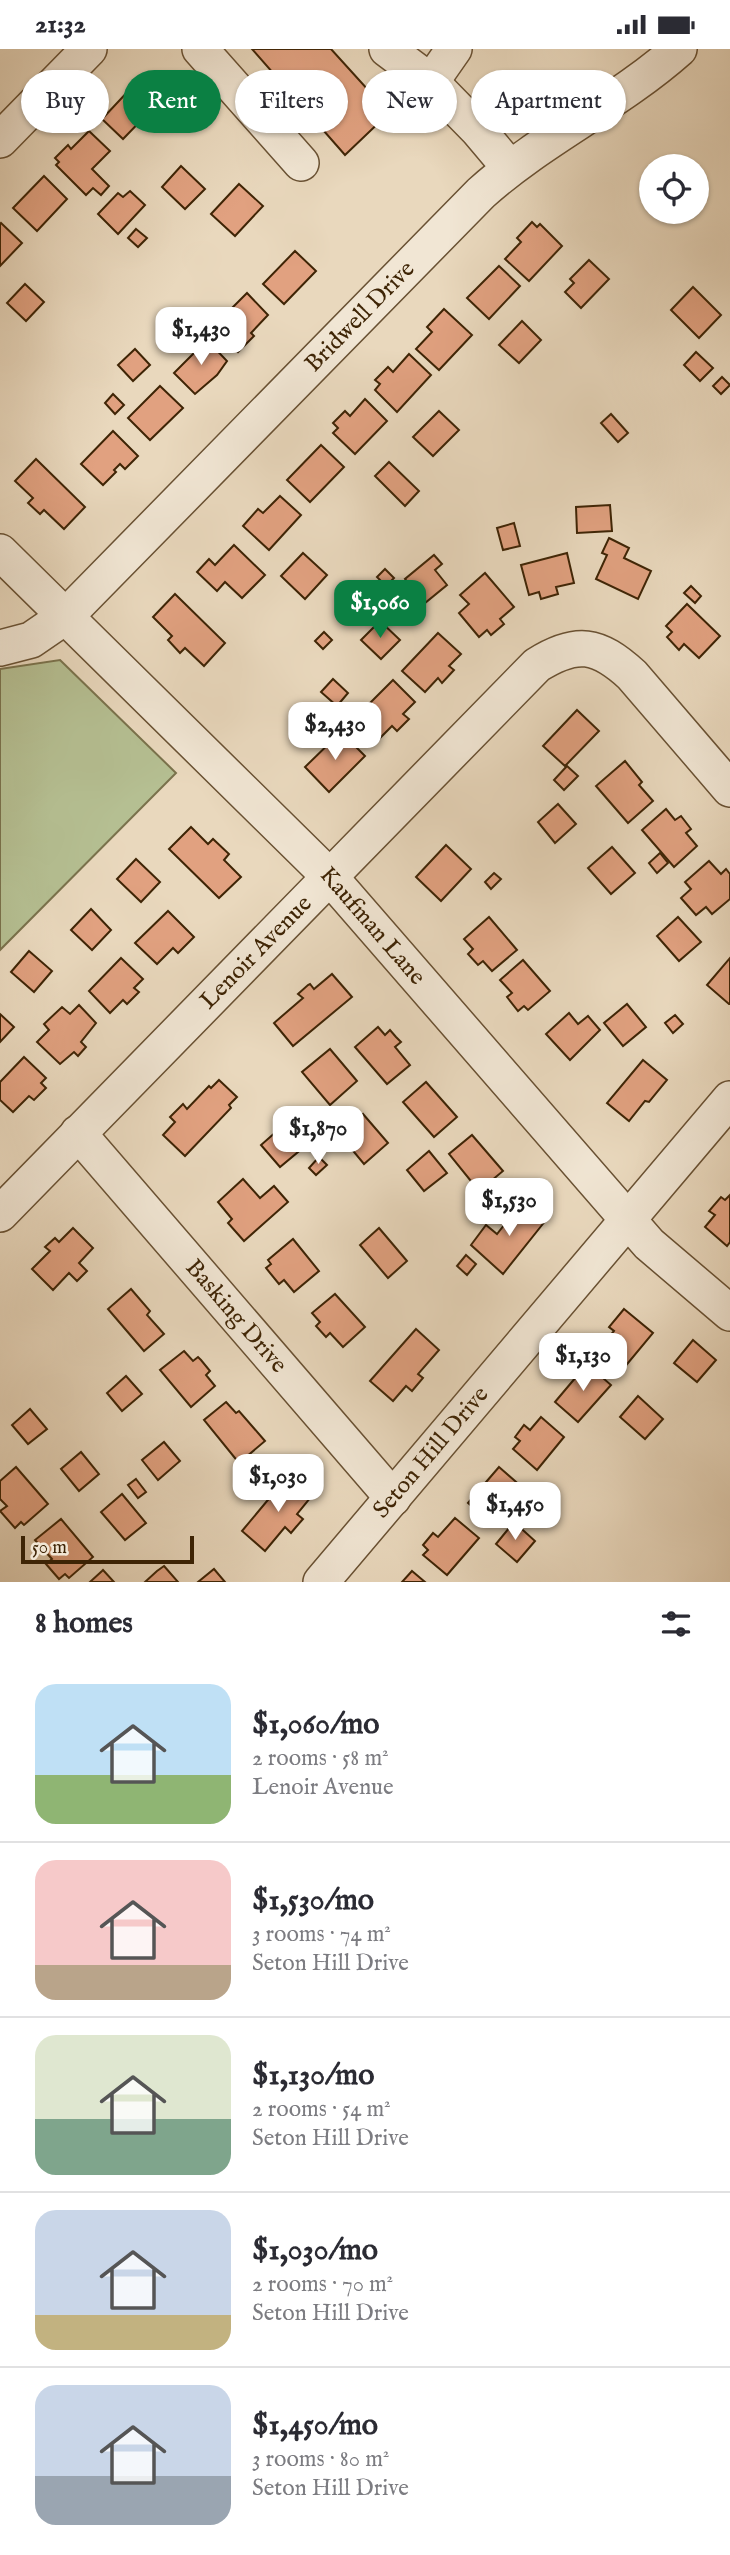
<!DOCTYPE html>
<meta charset="utf-8">
<style>
:root{--surface:#fff;--page:#f2f2f3;--text:#2b2b33;--muted:#7c7c81;--line:#e1e1e2;--accent:#0b8043}
body{margin:0;font-family:"IM FELL English",serif;background:var(--page);color:var(--text);height:100vh;display:flex;flex-direction:column;font-size:26px;white-space:nowrap}
*{box-sizing:border-box;margin:0}
p{font-size:23px;color:var(--muted)}
.icon{flex:none;width:38px;height:38px;fill:none;stroke:currentColor;stroke-width:2;stroke-linecap:round;stroke-linejoin:round}
.map{position:relative;height:1533px;overflow:hidden}
.panel{display:flex;flex-direction:column;background:var(--surface);flex:1}
.panel>*{flex:none}
.guide{position:absolute;left:21px;top:21px;width:690px;height:63px;display:flex;gap:14px}
.tools{position:absolute;left:639px;top:105px;display:grid;gap:14px}
.tools a{display:grid;place-items:center;width:70px;height:70px;border-radius:50%;background:var(--surface);box-shadow:0 2px 5px #0004;font-size:35px}
.scale{position:absolute;left:21px;bottom:18px;width:173px;box-sizing:border-box;padding-left:7px;border:4px solid #3e2405;border-top:0;font-size:19px;line-height:24px;white-space:nowrap;color:#3e2405;-webkit-text-stroke:5px #f1e6d4;paint-order:stroke}
.price{position:absolute;translate:-50% -60px;padding:0 16px;border-radius:14px;background:#fff;color:#222;font-size:23px;line-height:46px;filter:drop-shadow(0 2px 4px #0008)}
.price::after{content:'';position:absolute;left:50%;top:42px;width:21px;height:16px;margin-left:-10px;background:inherit;clip-path:polygon(0 0,100% 0,50% 100%)}
.price.selected{background:var(--accent);color:#fff}
ul{padding:0;list-style:none}
li{display:flex;align-items:center;gap:21px;height:175px;padding:0 35px}
li+li{border-top:2px solid var(--line)}
li span{display:grid;place-items:center;flex:none;width:196px;height:140px;border-radius:21px;color:#555}
li>.icon{margin-inline-start:auto}
span .icon{width:84px;height:84px;fill:#fffc;stroke-width:1}
li b{font-size:30px}
h2{display:flex;justify-content:space-between;align-items:center;height:84px;padding:0 35px;font-size:30px}
.pill{padding:0 24px;border-radius:32px;background:var(--surface);box-shadow:0 2px 5px #0004;font-size:24px;line-height:63px}
.pill.selected{background:var(--accent);color:#fff}
.status{display:flex;justify-content:space-between;align-items:center;height:49px;padding:0 35px;background:var(--surface);direction:ltr}
.status svg{height:19px;fill:currentColor}
.map>svg:first-child{display:block}
.green{fill:#b5bf92;stroke:#7a724c;stroke-width:2}
.building{fill:#e1a180;stroke:#3e2405;stroke-width:2}
.lines{fill:none;stroke-linecap:round;stroke-linejoin:round}
.minor-casing{stroke:#695133;stroke-width:38}
.minor{stroke:#f1e6d4;stroke-width:35}
.labels{text-anchor:middle;dominant-baseline:central;stroke-width:7;stroke-linejoin:round;paint-order:stroke}
.street-label{font-size:24px;fill:#3e2405;stroke:#f1e6d4}
</style>
<div class="status"><b>21:32</b><svg viewBox="0 0 49 12"><path d="M0 12V9h3v3zM5 12V6h3v6zM10 12V3h3v9zM15 12V0h3v12zM26 1h20v11H26zM47 4h2v5h-2z"/></svg></div>
<div class="map">
<svg width="730" height="1533" viewBox="0 0 730 1533">
<rect width="100%" height="100%" fill="#e9d8bd"/>
<filter id="stains"><feTurbulence type="fractalNoise" baseFrequency=".00286" numOctaves="4"/><feColorMatrix values="0 0 0 0 .2 0 0 0 0 .09 0 0 0 0 .02 0 0 0 .5 -.17"/></filter>
<radialGradient id="worn" r=".72"><stop offset=".6" stop-color="#630" stop-opacity="0"/><stop offset="1" stop-color="#630" stop-opacity=".3"/></radialGradient>
<!-- green -->
<path class="green" d="M 60,611 L 176,724 L 0,901 L 0,620 Z"/>
<!-- building -->
<g class="building">
<path d="M 252,0 L 331,0 L 389,64 L 345,106 Z"/>
<path d="M 133,37 L 154,58 L 123,90 L 102,70 Z"/>
<path d="M 89,82 L 110,102 L 92,120 L 109,137 L 101,146 L 93,139 L 86,146 L 56,116 L 59,113 L 55,109 L 68,96 L 71,100 Z"/>
<path d="M 181,117 L 205,140 L 185,160 L 162,138 Z"/>
<path d="M 44,127 L 67,150 L 37,182 L 13,159 Z"/>
<path d="M 239,135 L 263,157 L 235,187 L 211,165 Z"/>
<path d="M 130,142 L 145,156 L 118,185 L 98,165 L 118,144 L 123,148 Z"/>
<path d="M 532,173 L 537,178 L 540,175 L 562,197 L 529,232 L 505,210 L 521,193 L 517,189 Z"/>
<path d="M 1,174 L 22,194 L 0,217 L 0,175 Z"/>
<path d="M 136,180 L 147,189 L 138,198 L 128,189 Z"/>
<path d="M 295,202 L 316,222 L 284,255 L 263,235 Z"/>
<path d="M 589,211 L 609,230 L 581,259 L 565,243 L 574,234 L 570,230 Z"/>
<path d="M 499,217 L 520,237 L 489,270 L 467,249 Z"/>
<path d="M 25,235 L 44,253 L 26,272 L 7,254 Z"/>
<path d="M 693,238 L 721,266 L 699,289 L 671,261 Z"/>
<path d="M 247,244 L 268,266 L 251,284 L 254,287 L 238,303 L 213,278 Z"/>
<path d="M 444,260 L 472,286 L 439,321 L 416,300 L 432,283 L 427,278 Z"/>
<path d="M 522,272 L 541,291 L 519,314 L 499,296 Z"/>
<path d="M 207,291 L 227,312 L 217,326 L 195,345 L 174,324 Z"/>
<path d="M 135,300 L 150,316 L 133,332 L 118,316 Z"/>
<path d="M 696,303 L 713,319 L 700,332 L 684,316 Z"/>
<path d="M 409,305 L 431,326 L 397,363 L 375,341 L 380,335 L 375,331 L 388,318 L 393,323 Z"/>
<path d="M 722,328 L 730,336 L 721,345 L 713,337 Z"/>
<path d="M 160,337 L 183,359 L 150,391 L 128,369 Z"/>
<path d="M 113,345 L 124,356 L 115,365 L 105,354 Z"/>
<path d="M 365,350 L 387,372 L 355,405 L 333,384 L 338,379 L 333,374 L 345,362 L 350,367 Z"/>
<path d="M 439,362 L 459,381 L 433,407 L 413,388 Z"/>
<path d="M 611,365 L 628,384 L 618,393 L 601,374 Z"/>
<path d="M 113,382 L 138,407 L 125,420 L 120,415 L 114,421 L 116,423 L 103,436 L 81,415 Z"/>
<path d="M 321,396 L 344,418 L 310,453 L 287,431 Z"/>
<path d="M 36,410 L 85,458 L 64,480 L 44,461 L 40,465 L 28,454 L 33,449 L 15,432 Z"/>
<path d="M 389,413 L 419,442 L 405,457 L 375,427 Z"/>
<path d="M 280,447 L 301,466 L 269,501 L 243,477 L 258,460 L 263,464 Z"/>
<path d="M 610,456 L 612,482 L 577,484 L 576,458 Z"/>
<path d="M 514,474 L 520,497 L 503,501 L 497,479 Z"/>
<path d="M 609,489 L 629,499 L 624,509 L 651,522 L 638,550 L 596,530 L 607,506 L 602,504 Z"/>
<path d="M 234,496 L 265,526 L 242,549 L 225,533 L 217,542 L 197,523 L 209,510 L 215,516 Z"/>
<path d="M 303,504 L 327,526 L 305,550 L 281,527 Z"/>
<path d="M 567,504 L 574,534 L 556,538 L 558,545 L 541,550 L 539,543 L 529,546 L 521,516 Z"/>
<path d="M 434,506 L 442,515 L 435,521 L 447,536 L 425,554 L 405,530 Z"/>
<path d="M 385,520 L 394,529 L 386,537 L 377,528 Z"/>
<path d="M 485,524 L 514,558 L 500,570 L 504,575 L 491,586 L 487,581 L 479,588 L 459,564 L 469,555 L 460,546 Z"/>
<path d="M 691,537 L 701,547 L 695,554 L 684,544 Z"/>
<path d="M 175,545 L 225,594 L 204,617 L 185,599 L 180,604 L 168,591 L 172,587 L 153,568 Z"/>
<path d="M 687,555 L 720,587 L 699,609 L 684,595 L 679,601 L 667,588 L 672,583 L 666,577 Z"/>
<path d="M 380,572 L 400,591 L 381,610 L 361,591 Z"/>
<path d="M 324,583 L 332,591 L 323,600 L 315,592 Z"/>
<path d="M 438,584 L 461,605 L 449,617 L 454,621 L 442,634 L 438,629 L 425,643 L 402,622 Z"/>
<path d="M 333,630 L 348,644 L 337,657 L 321,643 Z"/>
<path d="M 393,631 L 415,653 L 403,665 L 409,670 L 397,682 L 392,677 L 378,691 L 355,669 Z"/>
<path d="M 577,661 L 599,682 L 565,717 L 543,697 Z"/>
<path d="M 341,683 L 365,707 L 329,743 L 305,718 Z"/>
<path d="M 625,712 L 642,733 L 639,736 L 653,752 L 628,774 L 596,737 Z"/>
<path d="M 567,717 L 578,727 L 564,741 L 554,731 Z"/>
<path d="M 558,755 L 576,775 L 555,794 L 538,773 Z"/>
<path d="M 666,760 L 675,771 L 681,767 L 691,780 L 686,784 L 697,797 L 674,818 L 642,781 Z"/>
<path d="M 191,778 L 208,795 L 213,790 L 229,805 L 224,811 L 241,828 L 219,849 L 169,800 Z"/>
<path d="M 446,796 L 471,820 L 441,852 L 416,828 Z"/>
<path d="M 612,798 L 635,824 L 611,845 L 588,819 Z"/>
<path d="M 660,804 L 668,814 L 657,824 L 649,814 Z"/>
<path d="M 136,810 L 160,833 L 141,853 L 117,830 Z"/>
<path d="M 709,812 L 721,825 L 726,820 L 730,825 L 730,850 L 712,865 L 706,858 L 696,866 L 681,849 L 691,840 L 685,833 Z"/>
<path d="M 494,824 L 501,830 L 491,840 L 485,833 Z"/>
<path d="M 91,860 L 111,881 L 92,901 L 71,881 Z"/>
<path d="M 168,862 L 194,888 L 178,904 L 173,899 L 157,915 L 135,894 Z"/>
<path d="M 489,868 L 517,901 L 492,922 L 483,912 L 478,916 L 468,905 L 473,900 L 464,890 Z"/>
<path d="M 678,868 L 701,893 L 679,912 L 657,887 Z"/>
<path d="M 29,902 L 52,922 L 34,943 L 11,923 Z"/>
<path d="M 121,909 L 143,930 L 134,939 L 139,943 L 127,955 L 123,951 L 110,964 L 89,942 Z"/>
<path d="M 730,909 L 730,955 L 729,955 L 707,936 Z"/>
<path d="M 523,911 L 550,942 L 528,961 L 524,957 L 518,962 L 507,948 L 512,944 L 500,931 Z"/>
<path d="M 332,925 L 352,948 L 293,997 L 274,974 L 303,949 L 298,945 L 308,936 L 310,935 L 314,940 Z"/>
<path d="M 627,955 L 646,978 L 623,997 L 604,974 Z"/>
<path d="M 79,956 L 96,974 L 81,993 L 86,998 L 78,1007 L 74,1003 L 60,1015 L 37,993 L 49,981 L 44,975 L 62,958 L 70,965 Z"/>
<path d="M 569,964 L 578,975 L 588,967 L 600,981 L 570,1011 L 546,985 Z"/>
<path d="M 0,965 L 14,978 L 0,993 Z"/>
<path d="M 675,966 L 683,975 L 673,984 L 665,974 Z"/>
<path d="M 378,978 L 385,986 L 390,981 L 396,988 L 401,993 L 395,998 L 410,1016 L 387,1035 L 355,998 Z"/>
<path d="M 330,1000 L 357,1032 L 330,1056 L 302,1023 Z"/>
<path d="M 24,1008 L 46,1029 L 41,1034 L 46,1039 L 34,1051 L 29,1047 L 13,1063 L 0,1051 L 0,1033 Z"/>
<path d="M 643,1011 L 667,1031 L 649,1053 L 645,1052 L 629,1072 L 607,1054 Z"/>
<path d="M 219,1031 L 237,1048 L 229,1056 L 231,1059 L 185,1107 L 163,1086 L 175,1073 L 170,1068 L 183,1055 L 187,1060 L 209,1037 L 211,1039 Z"/>
<path d="M 426,1033 L 457,1068 L 434,1088 L 403,1053 Z"/>
<path d="M 363,1065 L 388,1094 L 364,1115 L 339,1085 Z"/>
<path d="M 285,1075 L 304,1098 L 280,1118 L 261,1096 Z"/>
<path d="M 472,1086 L 503,1122 L 479,1142 L 449,1105 Z"/>
<path d="M 429,1102 L 447,1124 L 424,1142 L 407,1121 Z"/>
<path d="M 319,1108 L 327,1116 L 316,1126 L 309,1119 Z"/>
<path d="M 243,1130 L 260,1149 L 274,1137 L 288,1153 L 244,1192 L 228,1174 L 232,1170 L 218,1153 Z"/>
<path d="M 730,1146 L 730,1193 L 727,1197 L 705,1178 L 715,1166 L 709,1162 L 721,1148 L 725,1151 Z"/>
<path d="M 523,1152 L 546,1171 L 503,1225 L 471,1196 L 486,1176 L 497,1185 Z"/>
<path d="M 73,1179 L 93,1199 L 79,1214 L 87,1222 L 77,1232 L 69,1224 L 53,1241 L 32,1220 L 50,1202 L 45,1198 L 55,1189 L 59,1193 Z"/>
<path d="M 379,1179 L 407,1212 L 388,1229 L 360,1196 Z"/>
<path d="M 293,1190 L 319,1222 L 294,1243 L 284,1231 L 279,1235 L 266,1219 L 271,1215 L 268,1211 Z"/>
<path d="M 466,1206 L 476,1215 L 467,1226 L 457,1217 Z"/>
<path d="M 131,1240 L 150,1262 L 147,1266 L 164,1285 L 144,1302 L 108,1260 Z"/>
<path d="M 335,1245 L 365,1278 L 343,1298 L 330,1284 L 326,1288 L 316,1277 L 320,1273 L 312,1264 Z"/>
<path d="M 624,1260 L 653,1284 L 623,1320 L 599,1300 L 614,1282 L 609,1278 Z"/>
<path d="M 416,1280 L 439,1301 L 418,1325 L 423,1329 L 412,1342 L 406,1337 L 393,1352 L 370,1332 Z"/>
<path d="M 693,1291 L 716,1311 L 697,1333 L 674,1314 Z"/>
<path d="M 184,1302 L 193,1312 L 198,1308 L 201,1311 L 210,1322 L 206,1326 L 215,1337 L 191,1358 L 160,1321 Z"/>
<path d="M 587,1315 L 611,1336 L 578,1373 L 555,1353 Z"/>
<path d="M 126,1327 L 142,1345 L 122,1362 L 107,1344 Z"/>
<path d="M 638,1347 L 663,1370 L 645,1390 L 620,1368 Z"/>
<path d="M 226,1353 L 236,1364 L 239,1362 L 265,1392 L 239,1414 L 204,1371 Z"/>
<path d="M 30,1360 L 47,1380 L 28,1395 L 12,1376 Z"/>
<path d="M 541,1368 L 564,1388 L 537,1421 L 513,1400 L 520,1392 L 515,1388 L 524,1376 L 530,1381 Z"/>
<path d="M 164,1393 L 180,1412 L 158,1431 L 142,1411 Z"/>
<path d="M 81,1403 L 99,1425 L 79,1442 L 61,1420 Z"/>
<path d="M 16,1418 L 48,1455 L 24,1476 L 21,1473 L 15,1479 L 0,1462 L 7,1457 L 0,1450 L 0,1432 Z"/>
<path d="M 499,1418 L 522,1438 L 491,1474 L 468,1454 Z"/>
<path d="M 287,1428 L 311,1448 L 297,1465 L 303,1470 L 296,1478 L 291,1484 L 285,1478 L 265,1502 L 242,1482 Z"/>
<path d="M 136,1430 L 146,1443 L 138,1449 L 128,1436 Z"/>
<path d="M 122,1445 L 146,1474 L 125,1491 L 101,1463 Z"/>
<path d="M 455,1469 L 479,1489 L 447,1526 L 423,1506 L 428,1501 L 423,1496 L 433,1484 L 438,1488 Z"/>
<path d="M 61,1470 L 93,1508 L 69,1529 L 65,1525 L 59,1530 L 46,1515 L 52,1510 L 35,1491 Z"/>
<path d="M 514,1473 L 535,1492 L 517,1513 L 496,1495 Z"/>
<path d="M 164,1517 L 178,1533 L 145,1533 L 157,1522 Z"/>
<path d="M 214,1520 L 225,1533 L 198,1533 Z"/>
<path d="M 103,1521 L 114,1533 L 90,1533 L 102,1522 Z"/>
<path d="M 412,1522 L 425,1533 L 402,1533 Z"/>
</g>
<g class="lines">
<!-- minor casing -->
<g class="minor-casing">
<g id="minor">
<path d="M 200,0 L 301,114"/>
<path d="M 387,0 L 431,33 L 478,81 L 510,119"/>
<path d="M 431,33 L 454,0"/>
<path d="M 0,91 L 89,0"/>
<path id="s1" d="M 0,503 L 329,827 L 649,1195 L 730,1264"/>
<path id="s2" d="M 0,599 L 31,591 L 66,567 L 481,144 C 542,89 617,55 679,0"/>
<path id="s3" d="M 78,1084 L 393,1449"/>
<path id="s4" d="M 0,1165 L 537,616 C 577,591 598,595 632,626 L 730,740"/>
<path id="s5" d="M 321,1533 L 730,1050"/>
</g>
</g>
<!-- minor -->
<use href="#minor" class="minor"/>
</g>
<g class="labels">
<!-- street labels -->
<g class="street-label">
<text stroke="none"><textPath href="#s2" startOffset="494">Bridwell Drive</textPath></text>
<text stroke="none"><textPath href="#s1" startOffset="528">Kaufman Lane</textPath></text>
<text stroke="none"><textPath href="#s4" startOffset="366">Lenoir Avenue</textPath></text>
<text stroke="none"><textPath href="#s3" startOffset="242">Basking Drive</textPath></text>
<text stroke="none"><textPath href="#s5" startOffset="170">Seton Hill Drive</textPath></text>
</g>
</g>
<rect width="100%" height="100%" filter="url(#stains)"/>
<rect width="100%" height="100%" fill="url(#worn)"/>
</svg>
<div class="tools">
<a><svg class="icon" aria-label="locate" viewBox="0 0 24 24"><circle cx="12" cy="12" r="6"/><path d="M12 2v4M12 18v4M2 12h4M18 12h4"/></svg></a>
</div>
<div class="scale">50 m</div>
<b class="price" style="left:201px;top:318px">$1,430</b>
<b class="price selected" style="left:380px;top:591px">$1,060</b>
<b class="price" style="left:335px;top:713px">$2,430</b>
<b class="price" style="left:318px;top:1117px">$1,870</b>
<b class="price" style="left:509px;top:1189px">$1,530</b>
<b class="price" style="left:583px;top:1344px">$1,130</b>
<b class="price" style="left:278px;top:1465px">$1,030</b>
<b class="price" style="left:515px;top:1493px">$1,450</b>
<div class="guide">
<a class="pill">Buy</a>
<a class="pill selected">Rent</a>
<a class="pill">Filters</a>
<a class="pill">New</a>
<a class="pill">Apartment</a>
</div>
</div>
<section class="panel">
<h2>8 homes<svg class="icon" aria-label="filters" viewBox="0 0 24 24"><path d="M4 7h16M4 17h16"/><circle cx="9" cy="7" r="2"/><circle cx="15" cy="17" r="2"/></svg></h2>
<ul>
<li><span style="background:linear-gradient(#bfe0f5 65%,#8fb573 0)"><svg class="icon" aria-label="home" viewBox="0 0 24 24"><path d="M3 11l9-7 9 7M6 9v11h12V9"/></svg></span><div><b>$1,060/mo</b><p>2 rooms · 58 m²</p><p>Lenoir Avenue</p></div></li>
<li><span style="background:linear-gradient(#f6c9c9 75%,#b9a48a 0)"><svg class="icon" aria-label="home" viewBox="0 0 24 24"><path d="M3 11l9-7 9 7M6 9v11h12V9"/></svg></span><div><b>$1,530/mo</b><p>3 rooms · 74 m²</p><p>Seton Hill Drive</p></div></li>
<li><span style="background:linear-gradient(#dfe7d0 60%,#7fa58c 0)"><svg class="icon" aria-label="home" viewBox="0 0 24 24"><path d="M3 11l9-7 9 7M6 9v11h12V9"/></svg></span><div><b>$1,130/mo</b><p>2 rooms · 54 m²</p><p>Seton Hill Drive</p></div></li>
<li><span style="background:linear-gradient(#c9d6e8 75%,#c2b280 0)"><svg class="icon" aria-label="home" viewBox="0 0 24 24"><path d="M3 11l9-7 9 7M6 9v11h12V9"/></svg></span><div><b>$1,030/mo</b><p>2 rooms · 70 m²</p><p>Seton Hill Drive</p></div></li>
<li><span style="background:linear-gradient(#c9d6e8 65%,#9aa5b1 0)"><svg class="icon" aria-label="home" viewBox="0 0 24 24"><path d="M3 11l9-7 9 7M6 9v11h12V9"/></svg></span><div><b>$1,450/mo</b><p>3 rooms · 80 m²</p><p>Seton Hill Drive</p></div></li>
</ul>
</section>
